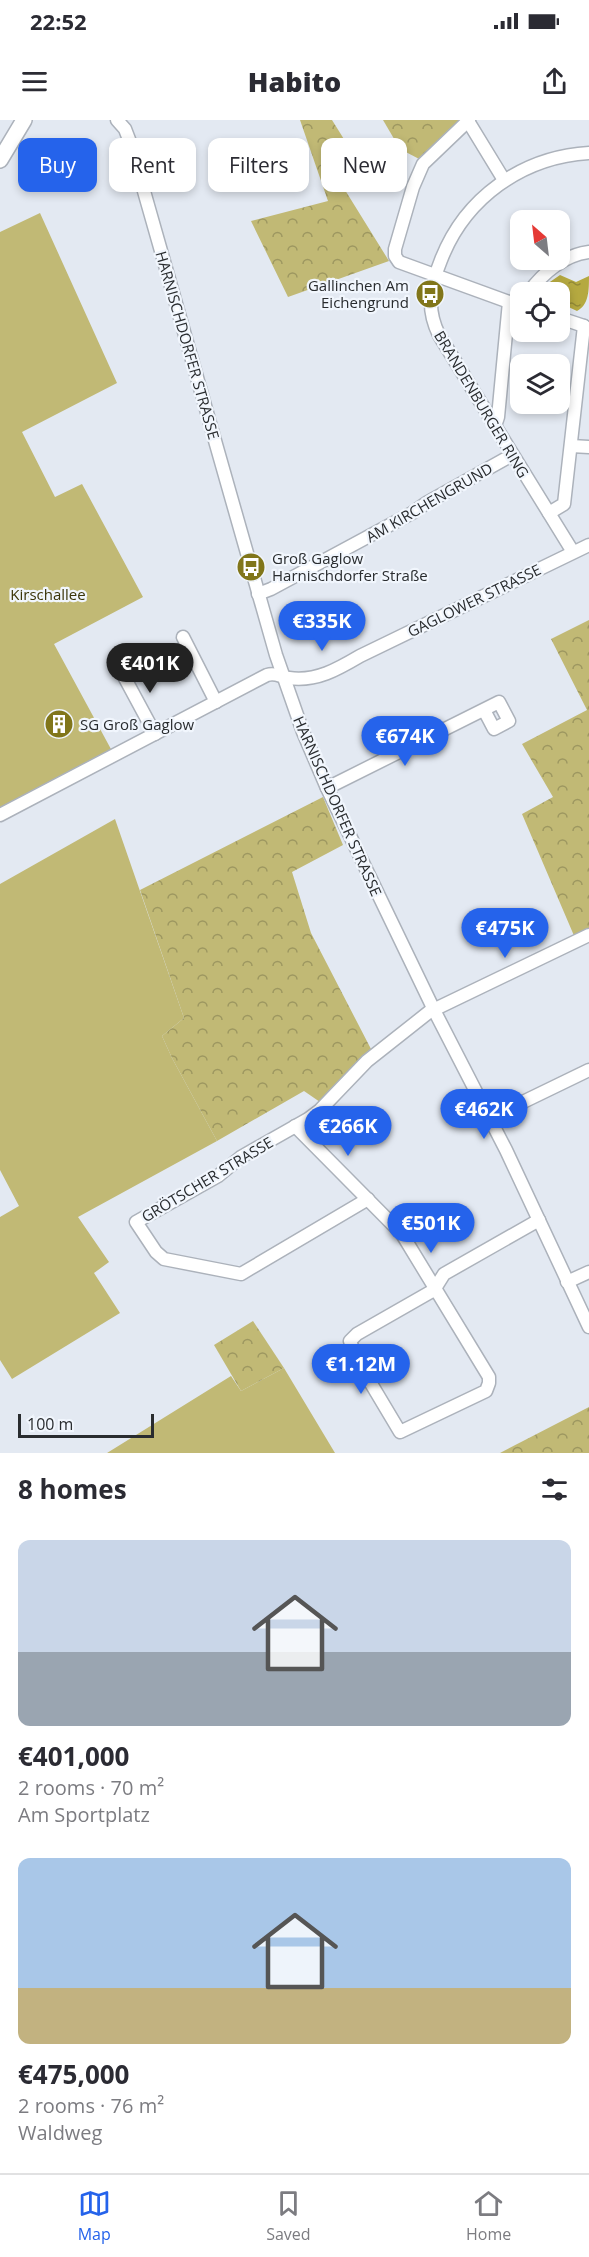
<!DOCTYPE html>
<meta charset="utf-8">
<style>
:root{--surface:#fff;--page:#f2f2f3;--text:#2b2b33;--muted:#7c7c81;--line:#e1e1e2;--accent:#2563eb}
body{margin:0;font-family:"Open Sans",sans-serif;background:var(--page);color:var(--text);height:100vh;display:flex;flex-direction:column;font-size:22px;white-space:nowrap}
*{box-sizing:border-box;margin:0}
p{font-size:20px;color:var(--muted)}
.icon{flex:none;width:33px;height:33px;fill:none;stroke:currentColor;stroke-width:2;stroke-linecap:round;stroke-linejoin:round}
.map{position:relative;height:1333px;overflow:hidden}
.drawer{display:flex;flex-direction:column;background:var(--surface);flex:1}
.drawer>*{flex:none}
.guide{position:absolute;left:18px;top:18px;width:554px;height:54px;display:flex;gap:12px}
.needle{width:39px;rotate:332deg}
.fabs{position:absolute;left:510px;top:90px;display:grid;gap:12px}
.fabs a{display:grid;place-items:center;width:60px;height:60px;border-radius:12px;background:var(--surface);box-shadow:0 3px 9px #0003;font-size:30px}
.scale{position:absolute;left:18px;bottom:15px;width:136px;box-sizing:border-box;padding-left:6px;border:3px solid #292c2f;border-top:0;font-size:16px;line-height:21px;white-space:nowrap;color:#292c2f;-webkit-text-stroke:4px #f1f6fd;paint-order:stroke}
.price{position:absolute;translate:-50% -51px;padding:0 14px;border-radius:21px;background:var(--accent);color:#fff;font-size:20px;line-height:39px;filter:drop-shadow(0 2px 3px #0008)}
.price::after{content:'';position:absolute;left:50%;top:36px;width:18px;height:14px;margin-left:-9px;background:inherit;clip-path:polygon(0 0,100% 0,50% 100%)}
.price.active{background:#222;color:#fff}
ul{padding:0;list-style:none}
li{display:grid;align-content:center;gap:12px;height:318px;padding:0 18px}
li span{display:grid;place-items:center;height:186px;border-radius:12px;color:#555}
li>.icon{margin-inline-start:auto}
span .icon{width:108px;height:108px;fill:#fffc;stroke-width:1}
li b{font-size:26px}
h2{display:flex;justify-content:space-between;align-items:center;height:72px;padding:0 18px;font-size:26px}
.chip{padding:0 21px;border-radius:12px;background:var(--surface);box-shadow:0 3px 9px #0003;font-size:21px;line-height:54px}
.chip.active{background:var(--accent);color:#fff}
.status{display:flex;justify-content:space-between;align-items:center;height:42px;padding:0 30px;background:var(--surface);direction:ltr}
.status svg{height:16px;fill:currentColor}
header{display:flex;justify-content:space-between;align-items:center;height:78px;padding:0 18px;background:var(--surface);font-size:27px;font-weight:800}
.menu{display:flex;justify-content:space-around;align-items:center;height:84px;border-top:2px solid var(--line);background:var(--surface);font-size:16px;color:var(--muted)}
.menu a{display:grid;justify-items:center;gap:3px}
.menu .active{color:var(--accent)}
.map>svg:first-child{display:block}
.green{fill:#c1b975}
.forest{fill:url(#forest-crowns)}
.water{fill:url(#water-ripples)}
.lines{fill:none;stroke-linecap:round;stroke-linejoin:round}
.minor-casing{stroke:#acb2bb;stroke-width:15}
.major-casing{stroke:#acb2bb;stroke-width:18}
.minor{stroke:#fff;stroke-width:12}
.major{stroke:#fff;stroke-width:15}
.labels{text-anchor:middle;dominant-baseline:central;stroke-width:4.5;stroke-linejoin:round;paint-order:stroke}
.poi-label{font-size:15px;fill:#292c2f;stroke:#f1f6fd;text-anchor:start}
.street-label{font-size:15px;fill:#292c2f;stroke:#f1f6fd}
.park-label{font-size:15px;fill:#3b3508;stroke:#f1f6fd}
</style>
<div class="status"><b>22:52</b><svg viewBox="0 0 49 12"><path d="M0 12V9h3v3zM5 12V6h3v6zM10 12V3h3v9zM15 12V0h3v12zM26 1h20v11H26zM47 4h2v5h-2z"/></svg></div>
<header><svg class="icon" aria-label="menu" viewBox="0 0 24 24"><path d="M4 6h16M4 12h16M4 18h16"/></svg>Habito<svg class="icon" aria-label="share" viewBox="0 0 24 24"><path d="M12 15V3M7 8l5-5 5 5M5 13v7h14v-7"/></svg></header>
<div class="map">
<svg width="589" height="1333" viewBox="0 0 589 1333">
<defs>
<pattern id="forest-crowns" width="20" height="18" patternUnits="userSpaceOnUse" patternTransform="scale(1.5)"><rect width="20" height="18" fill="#c1b975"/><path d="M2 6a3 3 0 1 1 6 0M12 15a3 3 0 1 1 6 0" fill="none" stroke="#9d9760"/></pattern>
<pattern id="water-ripples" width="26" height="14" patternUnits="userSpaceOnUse" patternTransform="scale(1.5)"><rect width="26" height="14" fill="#b5a940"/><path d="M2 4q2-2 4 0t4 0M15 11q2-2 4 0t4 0" fill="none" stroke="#938a36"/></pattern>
</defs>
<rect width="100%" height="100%" fill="#e3e9f2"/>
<!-- green -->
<g class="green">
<path d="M 40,93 L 117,263 L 22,312 L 55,377 L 82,364 L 143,477 L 54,524 L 112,631 L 0,690 L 0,112 Z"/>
<path d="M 115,699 L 184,898 L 162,916 L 172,938 L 217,1021 L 78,1097 L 109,1142 L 94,1153 L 120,1193 L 12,1259 L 0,1240 L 0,1097 L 19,1086 L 0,1050 L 0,764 Z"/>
<path d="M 284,1248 L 335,1333 L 107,1333 L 231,1256 L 241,1271 Z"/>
</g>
<!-- forest -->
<g class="forest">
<path d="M 300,0 L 332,0 L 347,24 L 345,70 L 389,141 L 288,177 L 251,101 L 328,81 Z"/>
<path d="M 383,0 L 463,0 L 423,41 L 400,29 Z"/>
<path d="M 589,500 L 589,811 L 575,818 L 522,694 L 553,677 L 522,624 L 587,590 L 551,519 Z"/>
<path d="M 323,677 L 343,725 L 292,752 L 311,813 L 371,929 L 320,982 L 304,971 L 217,1021 L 172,938 L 162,916 L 184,898 L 140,770 Z"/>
<path d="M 253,1201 L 284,1248 L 241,1271 L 214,1225 Z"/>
<path d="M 589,1287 L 589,1333 L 500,1333 Z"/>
</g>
<!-- water -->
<path class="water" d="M 560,155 L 576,162 L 589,156 C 589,170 589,185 577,191 L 560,183 L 560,172 L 542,172 L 547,164 Z"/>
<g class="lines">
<!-- minor casing -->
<g class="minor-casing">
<g id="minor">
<path d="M 117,0 L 125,9 L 130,22 L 276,535 L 303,612 L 327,668 L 434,890 L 506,1030 L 589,1207"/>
<path d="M 469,0 L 423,44 L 413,67 L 395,129 L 395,136 L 399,142 L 520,186"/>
<path d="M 468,1 L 504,60"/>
<path d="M 529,172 C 543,153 564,135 589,132"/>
<path d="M 560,198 L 584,206"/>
<path d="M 495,306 L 498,297 L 509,182"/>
<path d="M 571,326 L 589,327"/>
<path d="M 549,393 L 564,384 L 584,206"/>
<path d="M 573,432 L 439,215 C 426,189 430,167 441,140 C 465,78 522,37 589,33"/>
<path d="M 258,474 L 271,469 L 412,393 L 428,382 L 505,339"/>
<path d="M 183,517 L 216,582"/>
<path d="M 120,549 L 155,614"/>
<path d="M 327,668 L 499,582 L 509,601 L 494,609 L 484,590"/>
<path d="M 0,695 L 267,555 C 276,552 280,557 289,558 C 316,562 338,549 360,536 L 589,425"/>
<path d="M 490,998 L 589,950"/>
<path d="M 295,1006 L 402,1114 L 489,1257 L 489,1263 L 486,1271 L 400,1312 L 357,1240 L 350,1221 L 357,1214 L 434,1170 L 444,1154 L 539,1100"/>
<path d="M 368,1079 L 241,1154 L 164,1139 L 156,1132 L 136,1102 L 218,1056 L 241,1037 L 308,999 L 320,990 L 367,941 L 429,892 L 589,815"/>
<path d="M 567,1162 L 589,1152"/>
</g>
</g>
<!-- major casing -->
<g class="major-casing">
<path id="major" d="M 0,40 L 24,0"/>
</g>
<!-- minor -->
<use href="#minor" class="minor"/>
<!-- major -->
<use href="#major" class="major"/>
</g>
<!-- icons -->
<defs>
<g id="bus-disc" transform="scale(1.5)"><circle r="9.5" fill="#81761a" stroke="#f1f6fd"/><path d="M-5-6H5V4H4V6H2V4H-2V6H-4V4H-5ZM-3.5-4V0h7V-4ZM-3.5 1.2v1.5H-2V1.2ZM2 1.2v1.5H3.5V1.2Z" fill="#fff"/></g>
<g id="building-disc" transform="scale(1.5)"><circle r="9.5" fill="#81761a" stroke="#f1f6fd"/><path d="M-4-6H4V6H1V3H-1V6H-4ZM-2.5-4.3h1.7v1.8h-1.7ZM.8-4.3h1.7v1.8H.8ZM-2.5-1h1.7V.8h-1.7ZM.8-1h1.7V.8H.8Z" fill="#fff"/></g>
</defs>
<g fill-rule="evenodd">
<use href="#bus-disc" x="430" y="174"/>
<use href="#bus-disc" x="251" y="447"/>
<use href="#building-disc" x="59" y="604"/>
</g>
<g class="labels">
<!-- poi labels -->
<g class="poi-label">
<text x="409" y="165" text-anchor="end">Gallinchen Am<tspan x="409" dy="17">Eichengrund</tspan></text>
<text x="272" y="438">Groß Gaglow<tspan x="272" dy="17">Harnischdorfer Straße</tspan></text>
<text x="80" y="604">SG Groß Gaglow</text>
</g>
<!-- street labels -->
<g class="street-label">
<text transform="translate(188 225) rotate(74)">HARNISCHDORFER STRASSE</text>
<text transform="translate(482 284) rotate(59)">BRANDENBURGER RING</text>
<text transform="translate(429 382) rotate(-30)">AM KIRCHENGRUND</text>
<text transform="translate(474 480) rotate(-26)">GAGLOWER STRASSE</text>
<text transform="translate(338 686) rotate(66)">HARNISCHDORFER STRASSE</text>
<text transform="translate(207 1059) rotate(-31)">GRÖTSCHER STRASSE</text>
</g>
<!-- park labels -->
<g class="park-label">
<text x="48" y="474">Kirschallee</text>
</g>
</g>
</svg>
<div class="fabs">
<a><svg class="needle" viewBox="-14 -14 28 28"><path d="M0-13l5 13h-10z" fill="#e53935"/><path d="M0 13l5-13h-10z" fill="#7c7c81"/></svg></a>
<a><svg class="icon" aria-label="locate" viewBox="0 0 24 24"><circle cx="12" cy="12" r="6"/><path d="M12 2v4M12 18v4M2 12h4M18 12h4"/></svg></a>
<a><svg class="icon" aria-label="layers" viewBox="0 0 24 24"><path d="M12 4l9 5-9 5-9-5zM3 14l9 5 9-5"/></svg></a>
</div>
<div class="scale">100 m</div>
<b class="price" style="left:322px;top:532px">€335K</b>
<b class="price active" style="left:150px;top:574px">€401K</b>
<b class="price" style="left:405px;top:647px">€674K</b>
<b class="price" style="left:505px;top:839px">€475K</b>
<b class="price" style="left:484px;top:1020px">€462K</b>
<b class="price" style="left:348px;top:1037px">€266K</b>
<b class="price" style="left:431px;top:1134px">€501K</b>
<b class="price" style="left:361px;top:1275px">€1.12M</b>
<div class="guide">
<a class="chip active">Buy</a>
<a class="chip">Rent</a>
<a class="chip">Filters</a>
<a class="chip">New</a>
</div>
</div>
<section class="drawer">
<h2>8 homes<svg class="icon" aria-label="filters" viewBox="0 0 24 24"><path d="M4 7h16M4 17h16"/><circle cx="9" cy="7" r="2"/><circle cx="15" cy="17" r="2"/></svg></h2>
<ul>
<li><span style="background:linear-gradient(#c9d6e8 60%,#9aa5b1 0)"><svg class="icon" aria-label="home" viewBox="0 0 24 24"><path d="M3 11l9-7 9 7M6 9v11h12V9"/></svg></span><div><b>€401,000</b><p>2 rooms · 70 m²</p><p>Am Sportplatz</p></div></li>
<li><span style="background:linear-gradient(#a9c7e8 70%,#c2b280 0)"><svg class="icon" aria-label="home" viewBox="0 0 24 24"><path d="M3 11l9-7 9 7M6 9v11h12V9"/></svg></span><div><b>€475,000</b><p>2 rooms · 76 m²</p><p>Waldweg</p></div></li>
</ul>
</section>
<nav class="menu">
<a class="active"><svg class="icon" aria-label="map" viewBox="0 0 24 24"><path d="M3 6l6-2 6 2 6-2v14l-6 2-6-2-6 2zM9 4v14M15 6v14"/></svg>Map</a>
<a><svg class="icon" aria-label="saved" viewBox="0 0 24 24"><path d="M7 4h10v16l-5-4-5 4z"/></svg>Saved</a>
<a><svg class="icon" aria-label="home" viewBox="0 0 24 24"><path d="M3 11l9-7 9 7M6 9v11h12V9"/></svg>Home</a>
</nav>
